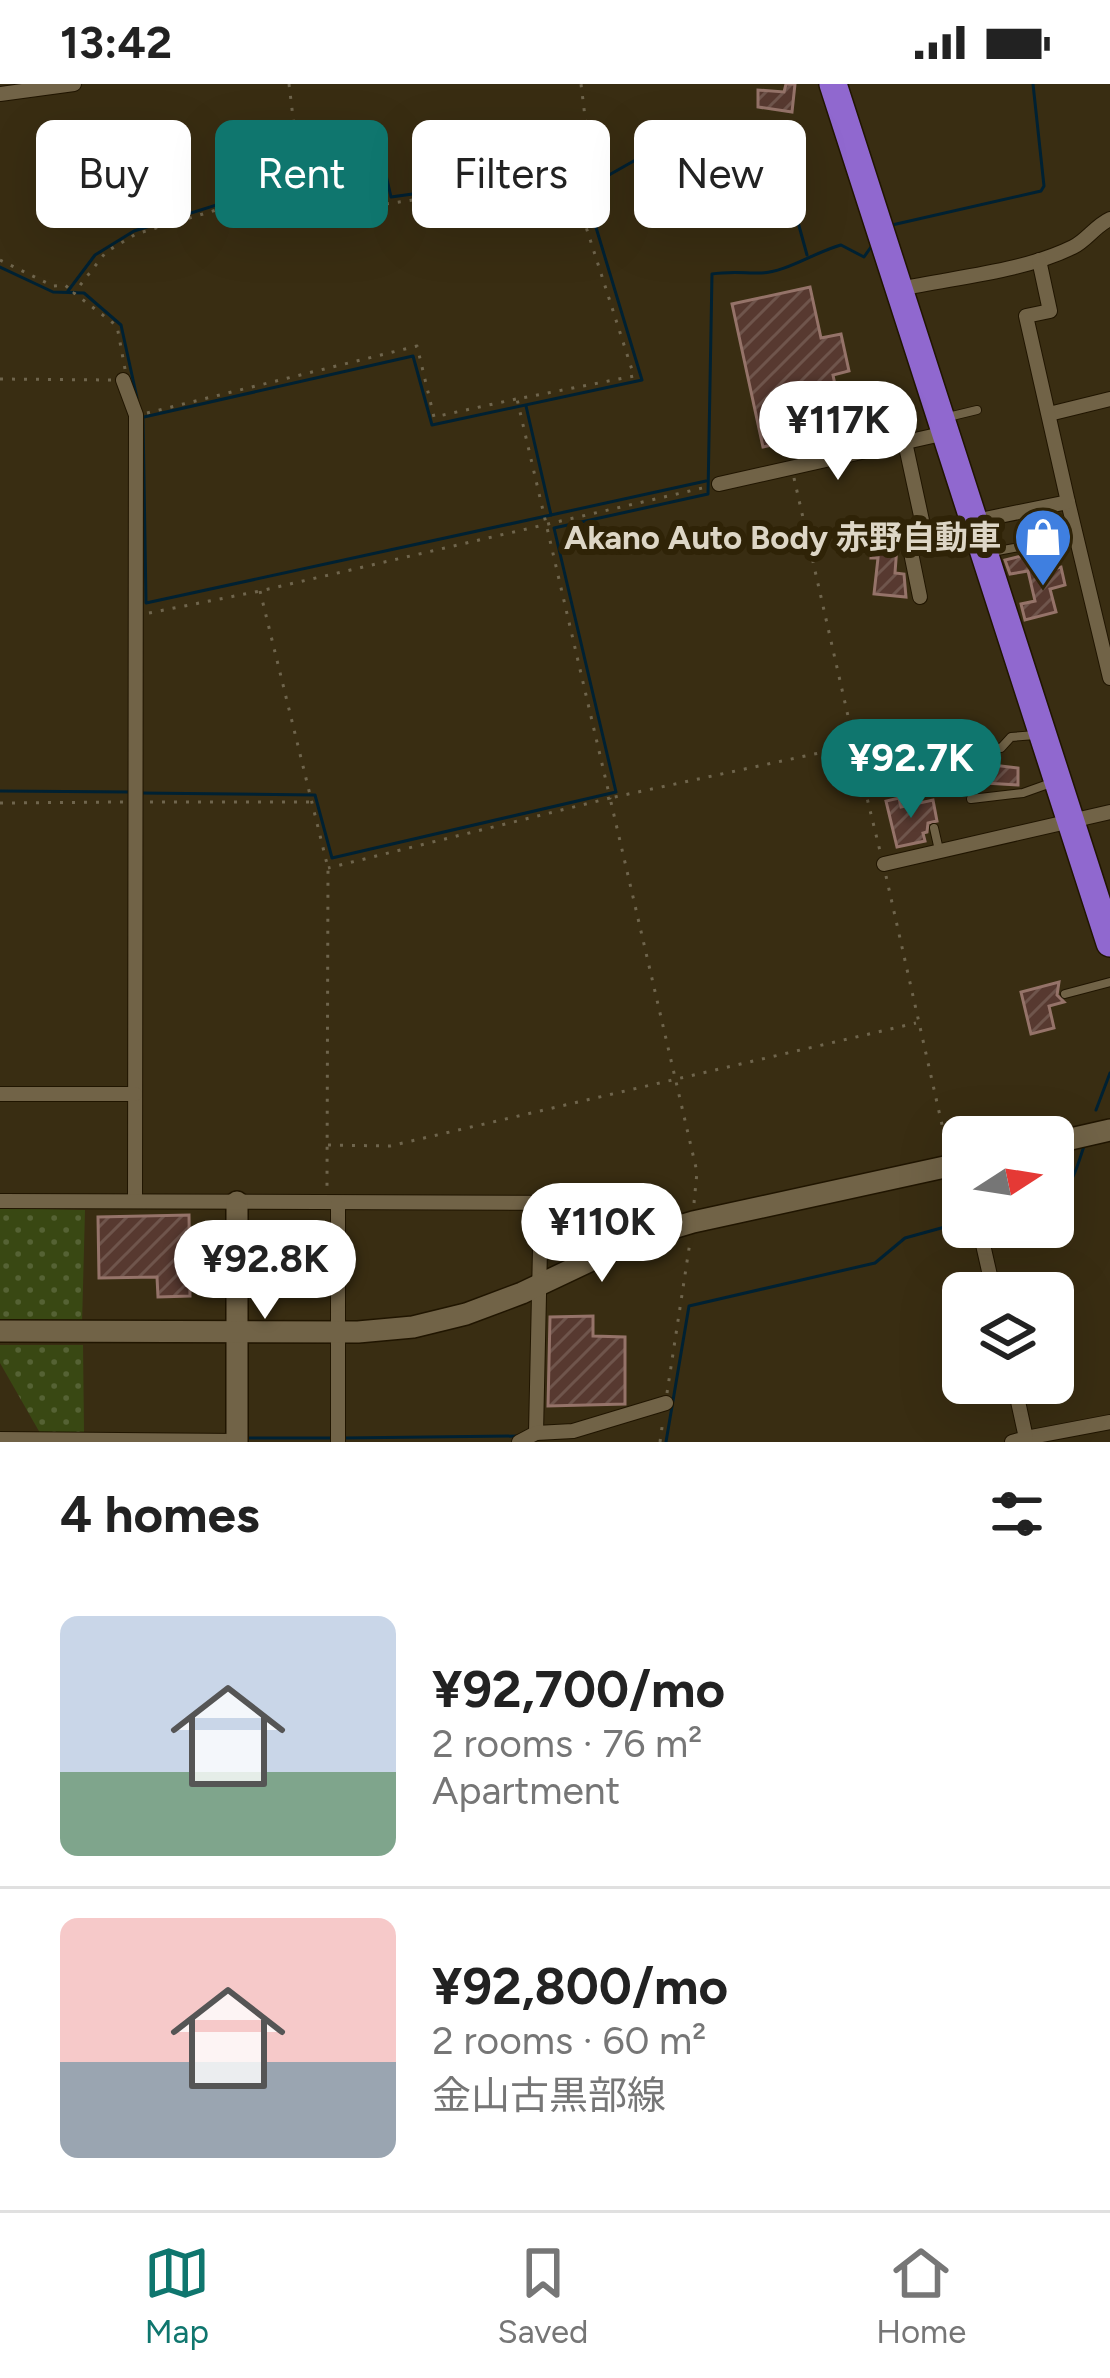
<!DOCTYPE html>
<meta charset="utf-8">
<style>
:root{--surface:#fff;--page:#f6f6f6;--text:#222;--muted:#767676;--line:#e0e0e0;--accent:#0f766e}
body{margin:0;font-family:Figtree,"Noto Sans JP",sans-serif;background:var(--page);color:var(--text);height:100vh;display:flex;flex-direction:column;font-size:45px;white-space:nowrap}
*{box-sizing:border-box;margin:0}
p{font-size:39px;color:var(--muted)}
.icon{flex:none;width:66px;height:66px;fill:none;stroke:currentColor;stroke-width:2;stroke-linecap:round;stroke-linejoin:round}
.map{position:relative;height:1358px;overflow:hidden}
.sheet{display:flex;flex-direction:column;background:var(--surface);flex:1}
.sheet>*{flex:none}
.banner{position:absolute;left:36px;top:36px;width:1038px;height:108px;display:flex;gap:24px}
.needle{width:78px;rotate:78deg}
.buttons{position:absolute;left:942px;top:1032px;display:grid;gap:24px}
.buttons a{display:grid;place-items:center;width:132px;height:132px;border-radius:18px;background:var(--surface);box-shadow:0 12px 48px #0002;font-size:60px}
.price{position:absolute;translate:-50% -102px;padding:0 27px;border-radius:42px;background:#fff;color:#222;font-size:39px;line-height:78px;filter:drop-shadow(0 3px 6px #0008)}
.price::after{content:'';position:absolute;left:50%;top:72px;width:36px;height:27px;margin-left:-18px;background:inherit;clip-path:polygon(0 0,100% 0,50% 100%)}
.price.active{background:var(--accent);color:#fff}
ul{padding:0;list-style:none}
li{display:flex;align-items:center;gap:36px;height:300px;padding:0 60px}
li+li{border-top:3px solid var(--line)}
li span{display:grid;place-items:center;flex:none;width:336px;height:240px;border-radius:18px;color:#555}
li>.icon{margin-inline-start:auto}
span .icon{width:144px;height:144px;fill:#fffc;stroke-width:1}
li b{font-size:51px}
h2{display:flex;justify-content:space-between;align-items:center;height:144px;padding:0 60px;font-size:51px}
.tag{padding:0 42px;border-radius:18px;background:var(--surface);box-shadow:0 12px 48px #0002;font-size:42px;line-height:108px}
.tag.active{background:var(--accent);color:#fff}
.status{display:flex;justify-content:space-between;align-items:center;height:84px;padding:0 60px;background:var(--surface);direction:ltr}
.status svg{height:33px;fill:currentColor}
.dock{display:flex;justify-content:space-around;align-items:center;height:168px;border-top:3px solid var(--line);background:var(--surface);font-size:33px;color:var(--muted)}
.dock a{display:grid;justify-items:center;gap:6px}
.dock .active{color:var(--accent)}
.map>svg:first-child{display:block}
.grass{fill:url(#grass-dots)}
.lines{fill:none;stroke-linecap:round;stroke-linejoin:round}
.stream{stroke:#002132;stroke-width:3}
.building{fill:url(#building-hatch);stroke:#957369;stroke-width:3}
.lane-casing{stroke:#201500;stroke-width:10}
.street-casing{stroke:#201500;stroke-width:16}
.secondary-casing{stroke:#201500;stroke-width:24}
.highway-casing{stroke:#201500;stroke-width:30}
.path{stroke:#6f654d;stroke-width:3;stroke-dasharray:3 9;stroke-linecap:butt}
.lane{stroke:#716347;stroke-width:8}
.street{stroke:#716347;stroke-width:14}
.secondary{stroke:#716347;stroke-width:21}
.highway{stroke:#9068cf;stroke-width:27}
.labels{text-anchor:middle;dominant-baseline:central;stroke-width:12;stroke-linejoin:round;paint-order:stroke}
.poi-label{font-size:33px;font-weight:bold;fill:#ddd6c6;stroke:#2f2307;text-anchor:end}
</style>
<div class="status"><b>13:42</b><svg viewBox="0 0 49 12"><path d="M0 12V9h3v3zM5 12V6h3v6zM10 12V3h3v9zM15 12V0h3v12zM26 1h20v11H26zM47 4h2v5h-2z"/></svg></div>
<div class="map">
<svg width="1110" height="1358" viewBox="0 0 1110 1358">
<defs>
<pattern id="grass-dots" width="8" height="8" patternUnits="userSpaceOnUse" patternTransform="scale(3)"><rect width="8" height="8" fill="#394813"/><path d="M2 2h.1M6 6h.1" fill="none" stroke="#556234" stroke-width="1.8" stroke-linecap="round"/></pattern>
<pattern id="building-hatch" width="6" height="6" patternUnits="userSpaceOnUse" patternTransform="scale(3)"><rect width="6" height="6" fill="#573930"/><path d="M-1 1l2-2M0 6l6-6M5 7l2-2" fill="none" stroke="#6f554c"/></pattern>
</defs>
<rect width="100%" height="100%" fill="#392d12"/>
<!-- grass -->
<g class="grass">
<path d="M 0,1124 L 85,1126 L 82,1240 L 0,1239 Z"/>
<path d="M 0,1261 L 83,1261 L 84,1348 L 40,1349 L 0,1279 Z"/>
</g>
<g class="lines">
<!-- stream -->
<g class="stream">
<path d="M 892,141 L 1041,107 L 1044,102 L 1033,0"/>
<path d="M 0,183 L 53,208 L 84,209 L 121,241 L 137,314"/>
<path d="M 68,207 L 95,171 L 134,147 L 302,94 L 386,91 L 391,113 L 600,84 L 609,91 L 639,74 L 766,44 L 773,47 L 807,171"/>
<path d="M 526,322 L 551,431 L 706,397"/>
<path d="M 144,333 L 413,272 L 432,341 L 642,296 L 585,107 L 609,91"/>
<path d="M 143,335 L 146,519 L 551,431"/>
<path d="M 0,707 L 130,708"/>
<path d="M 140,709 L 315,711 L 332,774 L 616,708 L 554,444 L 708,410 L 712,190 C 730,187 743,189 760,189 C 785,189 815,168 841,161 L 864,173 L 873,160"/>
<path d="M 1096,1026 L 1110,989"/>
<path d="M 1053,1116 C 1072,1105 1077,1083 1084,1062"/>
<path d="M 248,1354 L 334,1354"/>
<path d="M 344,1354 L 520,1352"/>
<path d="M 666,1358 L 689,1222 L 875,1179 L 905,1154 L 963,1138"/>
</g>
</g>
<!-- building -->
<g class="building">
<path d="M 786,0 L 795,0 L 792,28 L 758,23 L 758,6 L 784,8 Z"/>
<path d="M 810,203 L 821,254 L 841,250 L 849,287 L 833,291 L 844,345 L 763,363 L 732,220 Z"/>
<path d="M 872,460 L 897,462 L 895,489 L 904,490 L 906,513 L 874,510 L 878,474 L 871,474 Z"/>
<path d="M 1042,467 L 1046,487 L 1061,483 L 1065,501 L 1050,505 L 1056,528 L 1025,536 L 1021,520 L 1035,517 L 1028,487 L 1010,490 L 1005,476 Z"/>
<path d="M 966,670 L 993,672 L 992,681 L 1018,684 L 1018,701 L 969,698 L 971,677 L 965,676 Z"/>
<path d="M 899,714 L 901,723 L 933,716 L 937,737 L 928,739 L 927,748 L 923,749 L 925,757 L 897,763 L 886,717 Z"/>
<path d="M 1059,898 L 1057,911 L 1064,918 L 1049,922 L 1054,944 L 1031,950 L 1021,908 Z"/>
<path d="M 189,1131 L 190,1212 L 158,1213 L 157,1193 L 99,1194 L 98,1133 Z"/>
<path d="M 593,1232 L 593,1252 L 625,1253 L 625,1320 L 548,1322 L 550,1233 Z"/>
</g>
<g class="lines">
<!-- lane casing -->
<g class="lane-casing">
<g id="lane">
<path d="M 948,333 L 977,326"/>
<path d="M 992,468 L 1041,459"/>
<path d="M 854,662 L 942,645 L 967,662 L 1001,664 L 1011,653 L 1036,651"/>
<path d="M 971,715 L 1023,709 L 1051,699"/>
<path d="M 934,744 L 939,766"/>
<path d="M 1065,910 L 1110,898"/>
</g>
</g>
<!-- street casing -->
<g class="street-casing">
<g id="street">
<path d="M 0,10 L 74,0"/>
<path d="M 900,205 C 955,193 1022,188 1073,163 C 1087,156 1095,142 1110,135"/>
<path d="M 123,296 L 136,331 L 135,1117"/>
<path d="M 1049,330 L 1110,315"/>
<path d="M 905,358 L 926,455 L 976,445"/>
<path d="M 719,400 L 946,349"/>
<path d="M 1068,418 L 1110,594"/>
<path d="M 975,437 L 1068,418 L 1026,232 L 1050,227 L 1039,176"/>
<path d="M 920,513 L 909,459 L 926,455"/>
<path d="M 884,780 L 1110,728"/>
<path d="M 0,1010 L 135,1010"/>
<path d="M 0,1117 L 614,1119 L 622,1122 L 636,1155"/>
<path d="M 979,1143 L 994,1209"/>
<path d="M 536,1349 L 541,1119"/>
<path d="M 1026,1354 L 1110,1338"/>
<path d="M 0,1355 L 237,1357"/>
<path d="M 338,1358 L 338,1120"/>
<path d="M 519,1358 L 536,1349 L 573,1347 L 666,1319"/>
<path d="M 1012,1358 L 1026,1354 L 1014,1299"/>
</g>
</g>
<!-- secondary casing -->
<g class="secondary-casing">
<g id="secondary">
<path d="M 1053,1059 L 1110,1046"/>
<path d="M 237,1118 L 237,1358"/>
<path d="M 0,1247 L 358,1248 L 413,1243 L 466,1230 L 522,1209 L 636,1155 L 693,1138 L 963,1079"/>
</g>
</g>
<!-- highway casing -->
<g class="highway-casing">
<path id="highway" d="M 833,0 L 1110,859"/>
</g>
<!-- path -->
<g class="path">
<path d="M 289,0 L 301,100 L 382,98 L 386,120 L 570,93 L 634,292 L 517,315 L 610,714 L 328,784"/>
<path d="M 574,100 L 592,90 L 581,0"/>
<path d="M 0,176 L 53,202 L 65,201 L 73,208"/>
<path d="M 125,285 L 117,242 L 74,209 L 106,168 L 136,150 L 300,101"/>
<path d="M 0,295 L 112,296"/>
<path d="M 147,329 L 417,262 L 434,333 L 516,315"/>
<path d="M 794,394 L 853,654"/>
<path d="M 260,507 L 328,784 L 327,1103"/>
<path d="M 149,529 L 260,507 L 707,403"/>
<path d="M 856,669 L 881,771"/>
<path d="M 150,718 L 309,718"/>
<path d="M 0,719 L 123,718"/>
<path d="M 886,792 L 947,1063"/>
<path d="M 328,1061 L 390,1062 L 916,939"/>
<path d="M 694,1119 L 697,1088 L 610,714 L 847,663"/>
<path d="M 667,1309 L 690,1158"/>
<path d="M 660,1358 L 663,1336"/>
</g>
<!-- lane -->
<use href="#lane" class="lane"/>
<!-- street -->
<use href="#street" class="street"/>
<!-- secondary -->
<use href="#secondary" class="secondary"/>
<!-- highway -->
<use href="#highway" class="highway"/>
</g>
<!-- icons -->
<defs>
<g id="shop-pin" transform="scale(3)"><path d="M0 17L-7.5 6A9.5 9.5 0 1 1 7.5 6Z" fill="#3f7fe0" stroke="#2f2307"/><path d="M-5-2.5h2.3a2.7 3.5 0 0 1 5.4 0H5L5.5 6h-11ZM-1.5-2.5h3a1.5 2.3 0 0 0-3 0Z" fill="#fff"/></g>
</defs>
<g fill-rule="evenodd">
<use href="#shop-pin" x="1043" y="453"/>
</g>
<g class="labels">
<!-- poi labels -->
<g class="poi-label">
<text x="1001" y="453">Akano Auto Body 赤野自動車</text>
</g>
</g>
</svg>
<div class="buttons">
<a><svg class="needle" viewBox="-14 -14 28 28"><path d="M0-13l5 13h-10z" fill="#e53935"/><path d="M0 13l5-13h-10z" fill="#767676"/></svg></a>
<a><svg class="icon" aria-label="layers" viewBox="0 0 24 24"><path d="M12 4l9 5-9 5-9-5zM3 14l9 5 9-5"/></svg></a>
</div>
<b class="price" style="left:838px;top:399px">¥117K</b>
<b class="price active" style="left:911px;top:737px">¥92.7K</b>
<b class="price" style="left:602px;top:1201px">¥110K</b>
<b class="price" style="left:265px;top:1238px">¥92.8K</b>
<div class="banner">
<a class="tag">Buy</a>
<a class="tag active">Rent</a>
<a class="tag">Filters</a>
<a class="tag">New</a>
</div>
</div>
<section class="sheet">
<h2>4 homes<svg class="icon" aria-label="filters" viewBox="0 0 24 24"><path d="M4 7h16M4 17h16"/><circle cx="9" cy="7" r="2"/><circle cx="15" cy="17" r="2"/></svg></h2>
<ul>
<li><span style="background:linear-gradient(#c9d6e8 65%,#7fa58c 0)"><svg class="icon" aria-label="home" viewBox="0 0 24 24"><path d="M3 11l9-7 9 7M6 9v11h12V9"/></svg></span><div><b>¥92,700/mo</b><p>2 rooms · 76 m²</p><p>Apartment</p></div></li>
<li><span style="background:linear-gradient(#f6c9c9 60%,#9aa5b1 0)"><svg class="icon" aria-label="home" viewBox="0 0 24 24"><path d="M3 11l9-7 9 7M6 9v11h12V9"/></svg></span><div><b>¥92,800/mo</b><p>2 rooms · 60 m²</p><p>金山古黒部線</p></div></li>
</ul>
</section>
<nav class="dock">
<a class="active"><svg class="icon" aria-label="map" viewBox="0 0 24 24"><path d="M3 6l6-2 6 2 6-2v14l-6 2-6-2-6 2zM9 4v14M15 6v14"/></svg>Map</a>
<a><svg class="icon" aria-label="saved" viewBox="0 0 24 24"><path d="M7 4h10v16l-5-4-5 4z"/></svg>Saved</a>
<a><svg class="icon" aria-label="home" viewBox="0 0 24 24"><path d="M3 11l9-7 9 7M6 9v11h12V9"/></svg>Home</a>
</nav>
